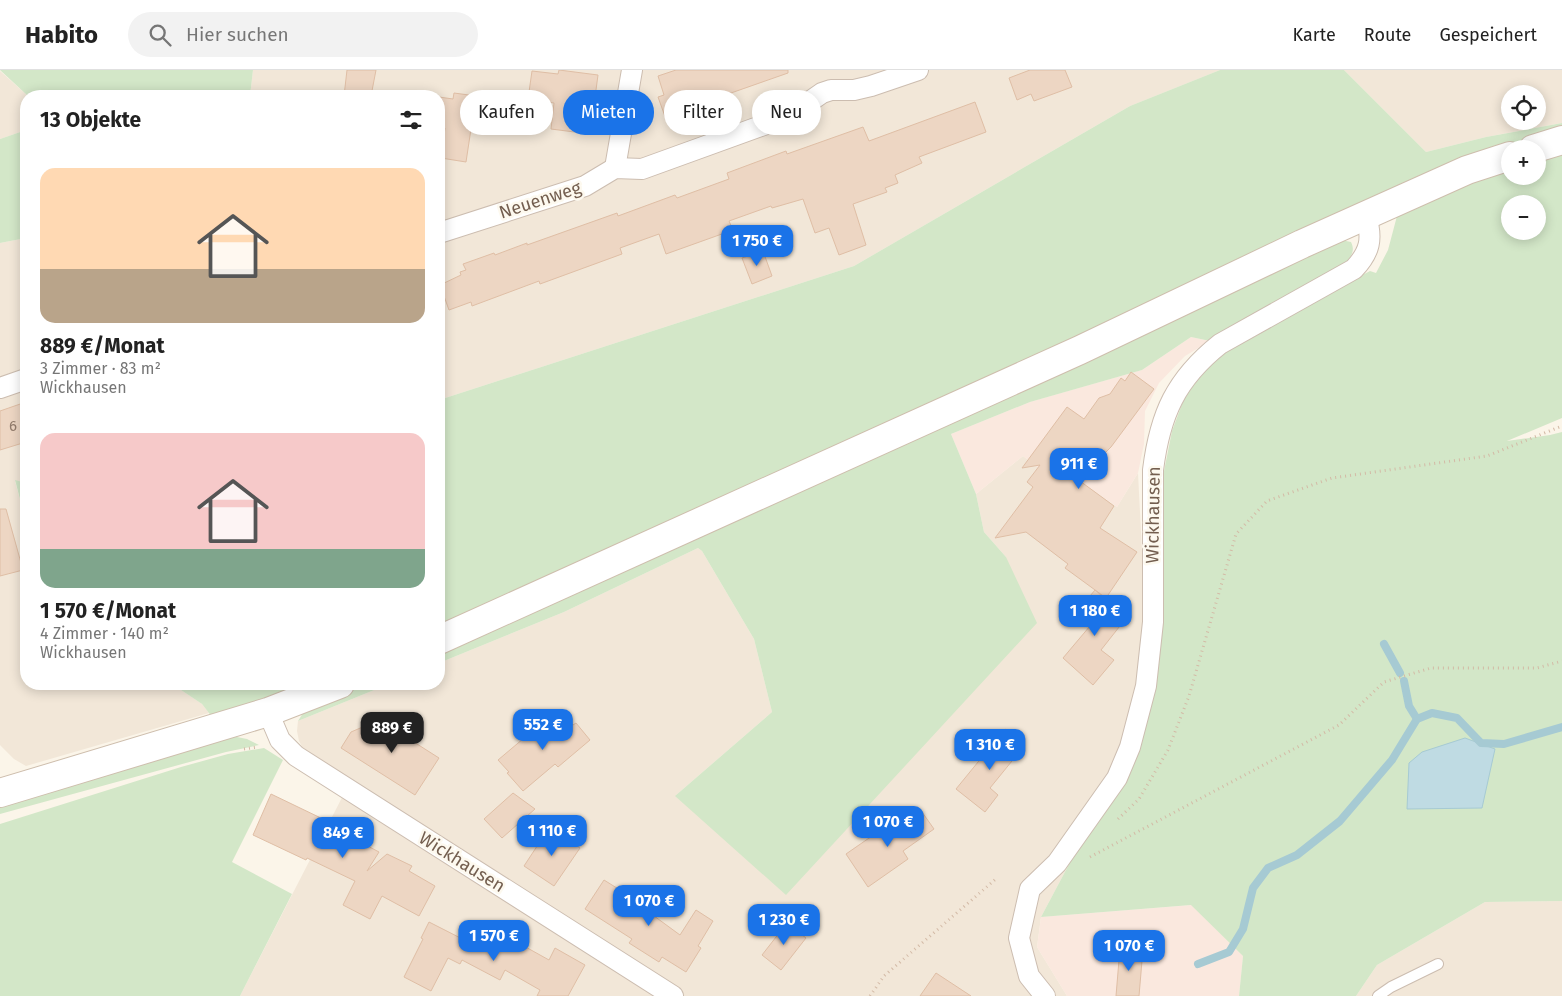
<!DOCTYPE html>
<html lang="de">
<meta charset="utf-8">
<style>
:root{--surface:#fff;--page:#f2f2f2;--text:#222;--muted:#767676;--line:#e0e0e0;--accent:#1a73e8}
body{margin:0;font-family:"Fira Sans",sans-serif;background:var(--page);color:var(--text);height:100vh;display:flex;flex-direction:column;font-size:19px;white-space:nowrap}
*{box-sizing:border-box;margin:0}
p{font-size:16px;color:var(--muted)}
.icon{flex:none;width:28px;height:28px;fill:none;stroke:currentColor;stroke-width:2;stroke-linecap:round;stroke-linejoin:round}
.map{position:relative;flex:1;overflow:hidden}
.side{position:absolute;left:20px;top:20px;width:425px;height:600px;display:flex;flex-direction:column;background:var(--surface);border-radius:20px;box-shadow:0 2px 12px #0003}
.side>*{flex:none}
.hud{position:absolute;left:460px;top:20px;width:475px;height:45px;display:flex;gap:10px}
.controls{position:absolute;left:1501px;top:15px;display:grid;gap:10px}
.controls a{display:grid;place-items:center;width:45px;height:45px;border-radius:50%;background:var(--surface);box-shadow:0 2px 12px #0003;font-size:25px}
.price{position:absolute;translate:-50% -42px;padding:0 11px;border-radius:10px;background:var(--accent);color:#fff;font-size:16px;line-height:32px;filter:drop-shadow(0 1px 2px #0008)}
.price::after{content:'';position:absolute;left:50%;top:30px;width:15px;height:11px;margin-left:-8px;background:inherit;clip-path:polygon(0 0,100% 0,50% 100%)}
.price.selected{background:#222;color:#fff}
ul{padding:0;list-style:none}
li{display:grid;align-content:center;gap:10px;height:265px;padding:0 20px}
li span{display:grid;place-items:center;height:155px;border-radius:15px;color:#555}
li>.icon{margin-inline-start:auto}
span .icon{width:90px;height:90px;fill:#fffc;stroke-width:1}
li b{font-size:21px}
h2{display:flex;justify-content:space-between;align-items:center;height:60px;padding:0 20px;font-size:21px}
.pill{padding:0 18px;border-radius:22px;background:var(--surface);box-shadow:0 2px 12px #0003;font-size:18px;line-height:45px}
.pill.selected{background:var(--accent);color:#fff}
header{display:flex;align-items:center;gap:30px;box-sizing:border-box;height:70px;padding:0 25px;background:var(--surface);border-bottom:1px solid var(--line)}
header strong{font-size:24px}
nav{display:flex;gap:28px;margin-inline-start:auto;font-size:18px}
.search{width:350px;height:45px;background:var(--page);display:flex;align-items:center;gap:12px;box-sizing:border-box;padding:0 18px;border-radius:28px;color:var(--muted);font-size:19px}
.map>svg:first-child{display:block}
.residential{fill:#f2e7d8;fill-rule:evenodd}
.commercial{fill:#fae8de}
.green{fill:#d3e7c8;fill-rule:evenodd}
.water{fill:#bfdbe3;stroke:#a6cad3}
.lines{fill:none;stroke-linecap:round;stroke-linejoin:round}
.stream{stroke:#a6cad3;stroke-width:8}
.building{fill:#edd6c3;stroke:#dfbea5}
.lane-casing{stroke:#ccbdb0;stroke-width:12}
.street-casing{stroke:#ccbdb0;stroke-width:22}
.secondary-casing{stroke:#cebead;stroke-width:30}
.path{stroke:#d3baa6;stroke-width:3;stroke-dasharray:1 4;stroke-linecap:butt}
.lane{stroke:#fff;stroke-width:10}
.street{stroke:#fff;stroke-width:20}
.secondary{stroke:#fff;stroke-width:28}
.labels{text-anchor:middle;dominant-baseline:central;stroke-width:5;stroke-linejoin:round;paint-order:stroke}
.number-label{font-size:15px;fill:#927c6c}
.street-label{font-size:18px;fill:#735e4f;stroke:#fdf9ef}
</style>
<header>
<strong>Habito</strong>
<div class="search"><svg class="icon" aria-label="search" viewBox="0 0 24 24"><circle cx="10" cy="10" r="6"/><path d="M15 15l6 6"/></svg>Hier suchen</div>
<nav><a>Karte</a><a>Route</a><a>Gespeichert</a></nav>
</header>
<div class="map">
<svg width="1562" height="926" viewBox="0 0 1562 926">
<rect width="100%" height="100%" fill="#fbf5e9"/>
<!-- residential -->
<g class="residential">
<path d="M 253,0 L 1220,0 L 1130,36 L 854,196 L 439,330 L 439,26 L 250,26 Z"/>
<path d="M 1344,0 L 1562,0 L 1562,53 L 1486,67 L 1426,82 ZM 1510,24 L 1538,24 L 1538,51 L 1510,51 Z"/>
<path d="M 0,1 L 28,26 L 26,26 L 26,60 L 0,69 Z"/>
<path d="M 26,168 L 26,413 L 15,411 L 26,452 L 26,614 L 172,614 L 202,634 L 209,643 L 26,696 L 14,689 L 0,675 L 0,173 Z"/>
<path d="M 1023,386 L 1028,390 L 1087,416 L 1117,437 L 1138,403 L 1145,541 L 1137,678 L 1084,766 L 1041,847 L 1037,877 L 1067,926 L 240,926 L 351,710 L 303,678 L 299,671 L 297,661 L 298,651 L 389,614 L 439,614 L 439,593 L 564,542 L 698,478 L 702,481 L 754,569 L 772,642 L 675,726 L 1006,487 L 984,462 L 976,424 Z"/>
<path d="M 1562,831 L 1562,926 L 1356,926 L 1377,895 L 1485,832 Z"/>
</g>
<!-- commercial -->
<g class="commercial">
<path d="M 1191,267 L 1210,271 L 1185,286 L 1159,313 L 1145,341 L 1144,374 L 1138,403 L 1117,437 L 1087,416 L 1045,403 L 1023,386 L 976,424 L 951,364 L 1030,332 L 1142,300 Z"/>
<path d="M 1192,835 L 1243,886 L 1239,926 L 1067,926 L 1037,877 L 1041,847 Z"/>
</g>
<!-- green -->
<g class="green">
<path d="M 0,0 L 253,0 L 250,26 L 28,26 Z"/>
<path d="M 1220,0 L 1344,0 L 1426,82 L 1486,67 L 1562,53 L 1562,60 L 1526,69 L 1492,81 L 439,559 L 439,330 L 854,196 L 1130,36 Z"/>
<path d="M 26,60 L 26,168 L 0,173 L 0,69 Z"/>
<path d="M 1562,82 L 1562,348 L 1507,371 L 1550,365 L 1562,362 L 1562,831 L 1485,832 L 1377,895 L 1356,926 L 1239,926 L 1243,886 L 1191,835 L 1041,847 L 1084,766 L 1137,678 L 1163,552 L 1164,401 L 1172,361 L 1185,326 L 1213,291 L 1243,268 L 1370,201 L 1376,203 L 1388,180 L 1397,146 L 1409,138 L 1510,98 L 1510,106 L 1538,106 L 1538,88 ZM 1510,134 L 1538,134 L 1538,161 L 1510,161 Z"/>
<path d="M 1341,170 L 1351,172 C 1356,182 1350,188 1343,196 L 1210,271 L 1191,267 L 1142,300 L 1030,332 L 951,364 L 976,424 L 984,462 L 1006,487 L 1037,553 L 786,825 L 675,726 L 772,642 L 754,569 L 702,481 L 698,478 L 564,542 L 439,593 L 439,581 Z"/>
<path d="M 15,410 L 26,413 L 26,452 Z"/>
<path d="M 172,614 L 313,614 L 212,647 L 202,634 Z"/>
<path d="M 364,614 L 389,614 L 298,651 L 305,640 L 311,635 Z"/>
<path d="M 232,666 L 247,669 L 259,675 L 226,682 L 0,744 L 0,736 Z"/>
<path d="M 264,678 L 283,690 L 232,792 L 292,824 L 240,926 L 0,926 L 0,754 L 181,697 L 228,684 Z"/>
</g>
<!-- water -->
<path class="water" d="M 1465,668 L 1495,679 L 1482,738 L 1407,739 L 1409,693 L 1422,682 Z"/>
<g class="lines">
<!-- stream -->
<g class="stream">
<path d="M 1384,574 L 1400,603"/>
<path d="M 1404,611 L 1409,636 L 1417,649"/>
<path d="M 1198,894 L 1229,882 L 1243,859 L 1253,818 L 1268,798 L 1297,785 L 1340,751 L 1392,690 L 1417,649 L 1432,643 L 1457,648 L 1481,673 L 1504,674 L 1562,657"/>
</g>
</g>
<!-- building -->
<g class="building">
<path d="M 347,0 L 376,0 L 371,26 L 344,26 Z"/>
<path d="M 559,0 L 598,5 L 590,64 L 551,59 L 554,33 L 528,29 L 532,1 L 558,4 Z"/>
<path d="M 676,0 L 788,0 L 788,3 L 711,30 L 713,36 L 667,52 L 658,27 L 664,25 L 658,6 Z"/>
<path d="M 1030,0 L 1065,0 L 1072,17 L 1034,31 L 1031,24 L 1017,30 L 1009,8 Z"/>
<path d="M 454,23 L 476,26 L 466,92 L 441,88 L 445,58 L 439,57 L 439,27 L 453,29 Z"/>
<path d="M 975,32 L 986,62 L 919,87 L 922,93 L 895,105 L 898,113 L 885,118 L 887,122 L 853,134 L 866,175 L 839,185 L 829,158 L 815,163 L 803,129 L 772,138 L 771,136 L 729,151 L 733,160 L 666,184 L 659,164 L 620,178 L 622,184 L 540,214 L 539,211 L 472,236 L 471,232 L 449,240 L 440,215 L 461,205 L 460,202 L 466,200 L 463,194 L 494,183 L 495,185 L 527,173 L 527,175 L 617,143 L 618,146 L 675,125 L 677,128 L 729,109 L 727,103 L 786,81 L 787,84 L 863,57 L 869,71 Z"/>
<path d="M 763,181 L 772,206 L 752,214 L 742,188 Z"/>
<path d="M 1131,302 L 1154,319 L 1111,377 L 1105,383 L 1054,392 L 1114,436 L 1100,458 L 1137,482 L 1106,528 L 1065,498 L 1068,494 L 1026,462 L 995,468 L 1033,417 L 1027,412 L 1040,395 L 1022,398 L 1067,337 L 1084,349 L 1099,328 L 1110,324 L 1121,308 L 1125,311 Z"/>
<path d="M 26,332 L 26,372 L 0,380 L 0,341 Z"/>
<path d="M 0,439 L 6,439 L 23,500 L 0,506 Z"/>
<path d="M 1095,520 L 1127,547 L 1101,580 L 1114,590 L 1093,615 L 1063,588 L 1090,556 L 1075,544 Z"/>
<path d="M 563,643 L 573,655 L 576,653 L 590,670 L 558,697 L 555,694 L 523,721 L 507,703 L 509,702 L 498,690 L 530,663 L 534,668 Z"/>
<path d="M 383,646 L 391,651 L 392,649 L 410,660 L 406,667 L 439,688 L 415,725 L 341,678 L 351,662 L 365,656 L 374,661 Z"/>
<path d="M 1005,659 L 1025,675 L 990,718 L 998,725 L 985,742 L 956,719 Z"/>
<path d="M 513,723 L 535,739 L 502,768 L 484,749 Z"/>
<path d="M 271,724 L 325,750 L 324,753 L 379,782 L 367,801 L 387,784 L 412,796 L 409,801 L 435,816 L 419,846 L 382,826 L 370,849 L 343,835 L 355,811 L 307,788 L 306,790 L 253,765 Z"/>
<path d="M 922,742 L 934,759 L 903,781 L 908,789 L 868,817 L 846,784 L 898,748 L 903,755 Z"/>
<path d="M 549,758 L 580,778 L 554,816 L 524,796 Z"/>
<path d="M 604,810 L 636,830 L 635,832 L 680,865 L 696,840 L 713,851 L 698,876 L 701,878 L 686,902 L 662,887 L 659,892 L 629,873 L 632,869 L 585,839 Z"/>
<path d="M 429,852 L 484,880 L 495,860 L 549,890 L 555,878 L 585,895 L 568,926 L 537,926 L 540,920 L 505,900 L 500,910 L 462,890 L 460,894 L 448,888 L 431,921 L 404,907 L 423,869 L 421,868 Z"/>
<path d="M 787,853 L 806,868 L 781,900 L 762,885 Z"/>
<path d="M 1120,878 L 1143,879 L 1139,926 L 1116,926 Z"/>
<path d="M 936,903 L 971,926 L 920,926 Z"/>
</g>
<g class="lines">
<!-- lane casing -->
<g class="lane-casing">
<path id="lane" d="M 1378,926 L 1391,917 L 1438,894"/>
</g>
<!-- street casing -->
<g class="street-casing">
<g id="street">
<path d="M 615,98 L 632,0"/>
<path d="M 439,163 L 585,116 L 615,98 L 642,99 L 761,56 L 789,46 L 822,23 L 831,20 L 854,20 L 871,16 L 918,0"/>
<path d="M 0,318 L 26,309"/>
<path d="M 268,642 L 280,670 L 296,686 L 673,926"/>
<path d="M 1045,926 L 1029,906 L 1019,868 L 1030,819 L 1057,793 L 1117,708 L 1130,677 L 1146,616 L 1153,552 L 1153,400 C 1160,344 1176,309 1220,274 L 1354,199 C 1370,182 1373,169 1366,146"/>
</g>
</g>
<!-- secondary casing -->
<g class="secondary-casing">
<g id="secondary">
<path d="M 1533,79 L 1562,70"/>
<path d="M 439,570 L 1080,280 L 1302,174 L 1467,100 L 1510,86"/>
<path d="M 0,723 L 268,642 L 340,614"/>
</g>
</g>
<!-- path -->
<g class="path">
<path d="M 244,679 L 258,677"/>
<path d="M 1118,749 L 1139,729 L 1168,680 L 1189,626 L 1236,464 L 1267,431 L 1332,408 L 1487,386 L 1562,356"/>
<path d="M 1090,787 L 1339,655 L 1384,612 L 1431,598 L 1537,598 L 1562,591"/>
<path d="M 870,926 L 884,906 L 997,808"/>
</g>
<!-- lane -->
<use href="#lane" class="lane"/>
<!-- street -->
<use href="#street" class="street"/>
<!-- secondary -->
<use href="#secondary" class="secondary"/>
</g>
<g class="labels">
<!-- number labels -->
<g class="number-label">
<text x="13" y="356">6</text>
</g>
<!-- street labels -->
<g class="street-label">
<text transform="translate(540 130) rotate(-18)">Neuenweg</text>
<text transform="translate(1153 445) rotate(-89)">Wickhausen</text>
<text transform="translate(462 792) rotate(32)">Wickhausen</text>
</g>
</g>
</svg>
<div class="controls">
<a><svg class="icon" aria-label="locate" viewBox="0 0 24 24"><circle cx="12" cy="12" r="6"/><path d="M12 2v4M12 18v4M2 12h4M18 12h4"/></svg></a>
<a>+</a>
<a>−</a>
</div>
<b class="price" style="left:757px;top:197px">1 750 €</b>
<b class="price" style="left:1079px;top:420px">911 €</b>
<b class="price" style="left:1095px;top:567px">1 180 €</b>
<b class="price" style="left:543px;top:681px">552 €</b>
<b class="price selected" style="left:392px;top:684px">889 €</b>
<b class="price" style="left:990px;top:701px">1 310 €</b>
<b class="price" style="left:888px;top:778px">1 070 €</b>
<b class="price" style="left:552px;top:787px">1 110 €</b>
<b class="price" style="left:343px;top:789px">849 €</b>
<b class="price" style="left:649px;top:857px">1 070 €</b>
<b class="price" style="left:784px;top:876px">1 230 €</b>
<b class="price" style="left:494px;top:892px">1 570 €</b>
<b class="price" style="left:1129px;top:902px">1 070 €</b>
<div class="hud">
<a class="pill">Kaufen</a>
<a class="pill selected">Mieten</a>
<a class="pill">Filter</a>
<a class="pill">Neu</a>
</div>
<section class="side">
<h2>13 Objekte<svg class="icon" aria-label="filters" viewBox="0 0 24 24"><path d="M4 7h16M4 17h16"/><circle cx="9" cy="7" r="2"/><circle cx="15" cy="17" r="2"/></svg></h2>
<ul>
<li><span style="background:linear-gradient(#ffd9b3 65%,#b9a48a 0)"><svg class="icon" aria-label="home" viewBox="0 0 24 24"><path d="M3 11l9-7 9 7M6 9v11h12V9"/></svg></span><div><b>889 €/Monat</b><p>3 Zimmer · 83 m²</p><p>Wickhausen</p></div></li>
<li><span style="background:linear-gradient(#f6c9c9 75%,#7fa58c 0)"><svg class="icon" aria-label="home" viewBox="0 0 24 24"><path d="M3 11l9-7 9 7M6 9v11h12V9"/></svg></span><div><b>1 570 €/Monat</b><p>4 Zimmer · 140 m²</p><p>Wickhausen</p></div></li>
</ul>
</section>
</div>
